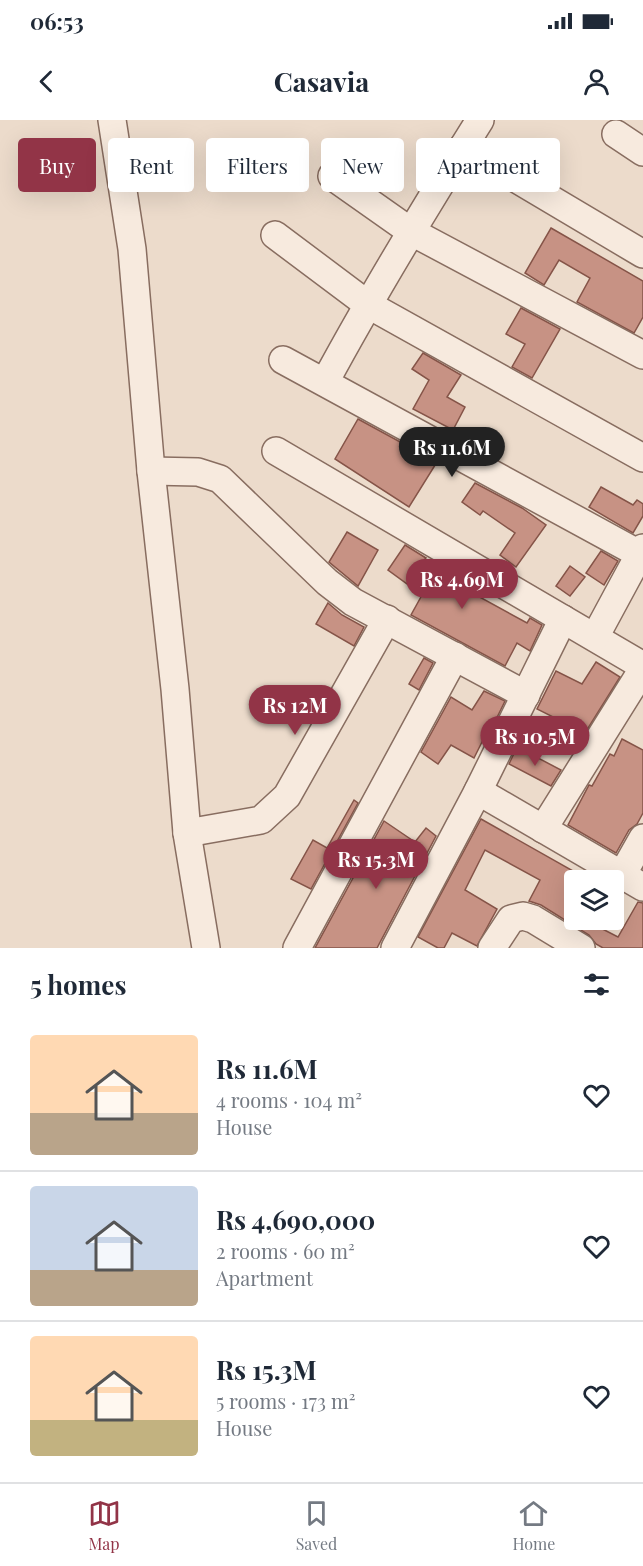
<!DOCTYPE html>
<meta charset="utf-8">
<style>
:root{--surface:#fff;--page:#f2f2f3;--text:#1f2937;--muted:#747a83;--line:#e0e1e3;--accent:#923447}
body{margin:0;font-family:"Playfair Display",serif;background:var(--page);color:var(--text);height:100vh;display:flex;flex-direction:column;font-size:22px;white-space:nowrap}
*{box-sizing:border-box;margin:0}
p{font-size:20px;color:var(--muted)}
.icon{flex:none;width:33px;height:33px;fill:none;stroke:currentColor;stroke-width:2;stroke-linecap:round;stroke-linejoin:round}
.map{position:relative;height:828px;overflow:hidden}
.details{display:flex;flex-direction:column;background:var(--surface);flex:1}
.details>*{flex:none}
.banner{position:absolute;left:18px;top:18px;width:608px;height:54px;display:flex;gap:12px}
.controls{position:absolute;left:564px;top:750px;display:grid;gap:12px}
.controls a{display:grid;place-items:center;width:60px;height:60px;border-radius:6px;background:var(--surface);box-shadow:0 6px 24px #0002;font-size:30px}
.price{position:absolute;translate:-50% -51px;padding:0 14px;border-radius:21px;background:var(--accent);color:#fff;font-size:20px;line-height:39px;filter:drop-shadow(0 2px 3px #0008)}
.price::after{content:'';position:absolute;left:50%;top:36px;width:18px;height:14px;margin-left:-9px;background:inherit;clip-path:polygon(0 0,100% 0,50% 100%)}
.price.active{background:#222;color:#fff}
ul{padding:0;list-style:none}
li{display:flex;align-items:center;gap:18px;height:150px;padding:0 30px}
li+li{border-top:2px solid var(--line)}
li span{display:grid;place-items:center;flex:none;width:168px;height:120px;border-radius:6px;color:#555}
li>.icon{margin-inline-start:auto}
span .icon{width:72px;height:72px;fill:#fffc;stroke-width:1}
li b{font-size:26px}
h2{display:flex;justify-content:space-between;align-items:center;height:72px;padding:0 30px;font-size:26px}
.tag{padding:0 21px;border-radius:6px;background:var(--surface);box-shadow:0 6px 24px #0002;font-size:21px;line-height:54px}
.tag.active{background:var(--accent);color:#fff}
.status{display:flex;justify-content:space-between;align-items:center;height:42px;padding:0 30px;background:var(--surface);direction:ltr}
.status svg{height:16px;fill:currentColor}
header{display:flex;justify-content:space-between;align-items:center;height:78px;padding:0 30px;background:var(--surface);font-size:27px;font-weight:700}
.tabs{display:flex;justify-content:space-around;align-items:center;height:84px;border-top:2px solid var(--line);background:var(--surface);font-size:16px;color:var(--muted)}
.tabs a{display:grid;justify-items:center;gap:3px}
.tabs .active{color:var(--accent)}
.map>svg:first-child{display:block}
.building{fill:#c79284;stroke:#855448;stroke-width:1.5}
.lines{fill:none;stroke-linecap:round;stroke-linejoin:round}
.minor-casing{stroke:#886d60;stroke-width:30}
.minor{stroke:#f7eade;stroke-width:27}
</style>
<div class="status"><b>06:53</b><svg viewBox="0 0 49 12"><path d="M0 12V9h3v3zM5 12V6h3v6zM10 12V3h3v9zM15 12V0h3v12zM26 1h20v11H26zM47 4h2v5h-2z"/></svg></div>
<header><svg class="icon" aria-label="back" viewBox="0 0 24 24"><path d="M15 5l-7 7 7 7"/></svg>Casavia<svg class="icon" aria-label="person" viewBox="0 0 24 24"><circle cx="12" cy="8" r="4"/><path d="M4 21q1-7 8-7t8 7"/></svg></header>
<div class="map">
<svg width="643" height="828" viewBox="0 0 643 828">
<rect width="100%" height="100%" fill="#ecdbcb"/>
<!-- building -->
<g class="building">
<path d="M 551,108 L 643,161 L 643,197 L 634,213 L 577,182 L 590,158 L 559,140 L 544,165 L 525,153 Z"/>
<path d="M 521,188 L 560,209 L 532,258 L 512,247 L 525,224 L 506,214 Z"/>
<path d="M 423,233 L 461,255 L 447,277 L 465,287 L 453,310 L 413,289 L 429,260 L 412,249 Z"/>
<path d="M 358,299 L 437,342 L 409,387 L 335,339 Z"/>
<path d="M 475,363 L 522,388 L 546,405 L 516,447 L 500,435 L 515,413 L 483,391 L 480,395 L 462,382 Z"/>
<path d="M 601,367 L 633,385 L 637,380 L 643,384 L 643,396 L 633,413 L 589,387 Z"/>
<path d="M 347,412 L 378,430 L 358,466 L 329,442 Z"/>
<path d="M 405,425 L 426,438 L 424,440 L 457,459 L 454,463 L 527,503 L 530,498 L 542,505 L 530,531 L 517,523 L 505,546 L 411,495 L 422,475 L 388,450 Z"/>
<path d="M 601,431 L 618,441 L 604,465 L 586,453 Z"/>
<path d="M 570,446 L 585,457 L 570,476 L 556,466 Z"/>
<path d="M 328,483 L 342,495 L 364,507 L 354,526 L 316,504 Z"/>
<path d="M 424,538 L 433,543 L 419,570 L 409,564 Z"/>
<path d="M 596,542 L 620,557 L 585,613 L 537,589 L 556,551 L 582,564 Z"/>
<path d="M 484,571 L 505,581 L 486,620 L 483,620 L 474,638 L 451,625 L 438,644 L 421,632 L 451,577 L 472,590 Z"/>
<path d="M 622,619 L 643,630 L 643,693 L 637,704 L 629,710 L 616,733 L 568,705 L 589,665 L 592,666 L 610,634 L 614,636 Z"/>
<path d="M 517,627 L 561,650 L 551,666 L 509,644 Z"/>
<path d="M 354,680 L 358,683 L 311,769 L 291,759 L 313,720 L 327,728 Z"/>
<path d="M 481,699 L 589,760 L 574,760 L 574,800 L 585,800 L 618,817 L 638,782 L 643,783 L 643,828 L 603,828 L 596,824 L 589,815 L 541,785 L 529,781 L 540,760 L 485,730 L 465,770 L 497,789 L 477,826 L 452,813 L 444,828 L 438,828 L 418,817 Z"/>
<path d="M 384,701 L 415,722 L 426,708 L 436,716 L 377,828 L 315,828 Z"/>
</g>
<g class="lines">
<!-- minor casing -->
<g class="minor-casing">
<g id="minor">
<path d="M 112,0 L 132,129 L 151,351 L 175,569 L 187,713 L 206,828"/>
<path d="M 616,14 L 643,32"/>
<path d="M 463,27 L 643,134"/>
<path d="M 332,56 L 410,111 L 643,235"/>
<path d="M 275,115 L 367,184 L 643,338"/>
<path d="M 283,240 L 643,436"/>
<path d="M 325,262 C 373,173 426,86 480,0"/>
<path d="M 276,331 L 643,546"/>
<path d="M 151,351 L 198,352 L 220,359 L 327,462 L 353,482 L 526,575"/>
<path d="M 595,517 L 643,428"/>
<path d="M 478,671 L 643,767"/>
<path d="M 543,709 L 643,549"/>
<path d="M 187,713 L 261,700 L 287,676 L 387,499"/>
<path d="M 622,755 L 643,718"/>
<path d="M 297,828 L 455,536"/>
<path d="M 395,828 L 478,671 L 563,499"/>
<path d="M 492,828 L 511,799 L 523,796 L 533,799 L 581,828"/>
</g>
</g>
<!-- minor -->
<use href="#minor" class="minor"/>
</g>
</svg>
<div class="controls">
<a><svg class="icon" aria-label="layers" viewBox="0 0 24 24"><path d="M12 4l9 5-9 5-9-5zM3 14l9 5 9-5"/></svg></a>
</div>
<b class="price active" style="left:452px;top:358px">Rs 11.6M</b>
<b class="price" style="left:462px;top:490px">Rs 4.69M</b>
<b class="price" style="left:295px;top:616px">Rs 12M</b>
<b class="price" style="left:535px;top:647px">Rs 10.5M</b>
<b class="price" style="left:376px;top:770px">Rs 15.3M</b>
<div class="banner">
<a class="tag active">Buy</a>
<a class="tag">Rent</a>
<a class="tag">Filters</a>
<a class="tag">New</a>
<a class="tag">Apartment</a>
</div>
</div>
<section class="details">
<h2>5 homes<svg class="icon" aria-label="filters" viewBox="0 0 24 24"><path d="M4 7h16M4 17h16"/><circle cx="9" cy="7" r="2"/><circle cx="15" cy="17" r="2"/></svg></h2>
<ul>
<li><span style="background:linear-gradient(#ffd9b3 65%,#b9a48a 0)"><svg class="icon" aria-label="home" viewBox="0 0 24 24"><path d="M3 11l9-7 9 7M6 9v11h12V9"/></svg></span><div><b>Rs 11.6M</b><p>4 rooms · 104 m²</p><p>House</p></div><svg class="icon" aria-label="heart" viewBox="0 0 24 24"><path d="M12 20l-8-8c-3-5 5-10 8-4 3-6 11-1 8 4z"/></svg></li>
<li><span style="background:linear-gradient(#c9d6e8 70%,#b9a48a 0)"><svg class="icon" aria-label="home" viewBox="0 0 24 24"><path d="M3 11l9-7 9 7M6 9v11h12V9"/></svg></span><div><b>Rs 4,690,000</b><p>2 rooms · 60 m²</p><p>Apartment</p></div><svg class="icon" aria-label="heart" viewBox="0 0 24 24"><path d="M12 20l-8-8c-3-5 5-10 8-4 3-6 11-1 8 4z"/></svg></li>
<li><span style="background:linear-gradient(#ffd9b3 70%,#c2b280 0)"><svg class="icon" aria-label="home" viewBox="0 0 24 24"><path d="M3 11l9-7 9 7M6 9v11h12V9"/></svg></span><div><b>Rs 15.3M</b><p>5 rooms · 173 m²</p><p>House</p></div><svg class="icon" aria-label="heart" viewBox="0 0 24 24"><path d="M12 20l-8-8c-3-5 5-10 8-4 3-6 11-1 8 4z"/></svg></li>
</ul>
</section>
<nav class="tabs">
<a class="active"><svg class="icon" aria-label="map" viewBox="0 0 24 24"><path d="M3 6l6-2 6 2 6-2v14l-6 2-6-2-6 2zM9 4v14M15 6v14"/></svg>Map</a>
<a><svg class="icon" aria-label="saved" viewBox="0 0 24 24"><path d="M7 4h10v16l-5-4-5 4z"/></svg>Saved</a>
<a><svg class="icon" aria-label="home" viewBox="0 0 24 24"><path d="M3 11l9-7 9 7M6 9v11h12V9"/></svg>Home</a>
</nav>
